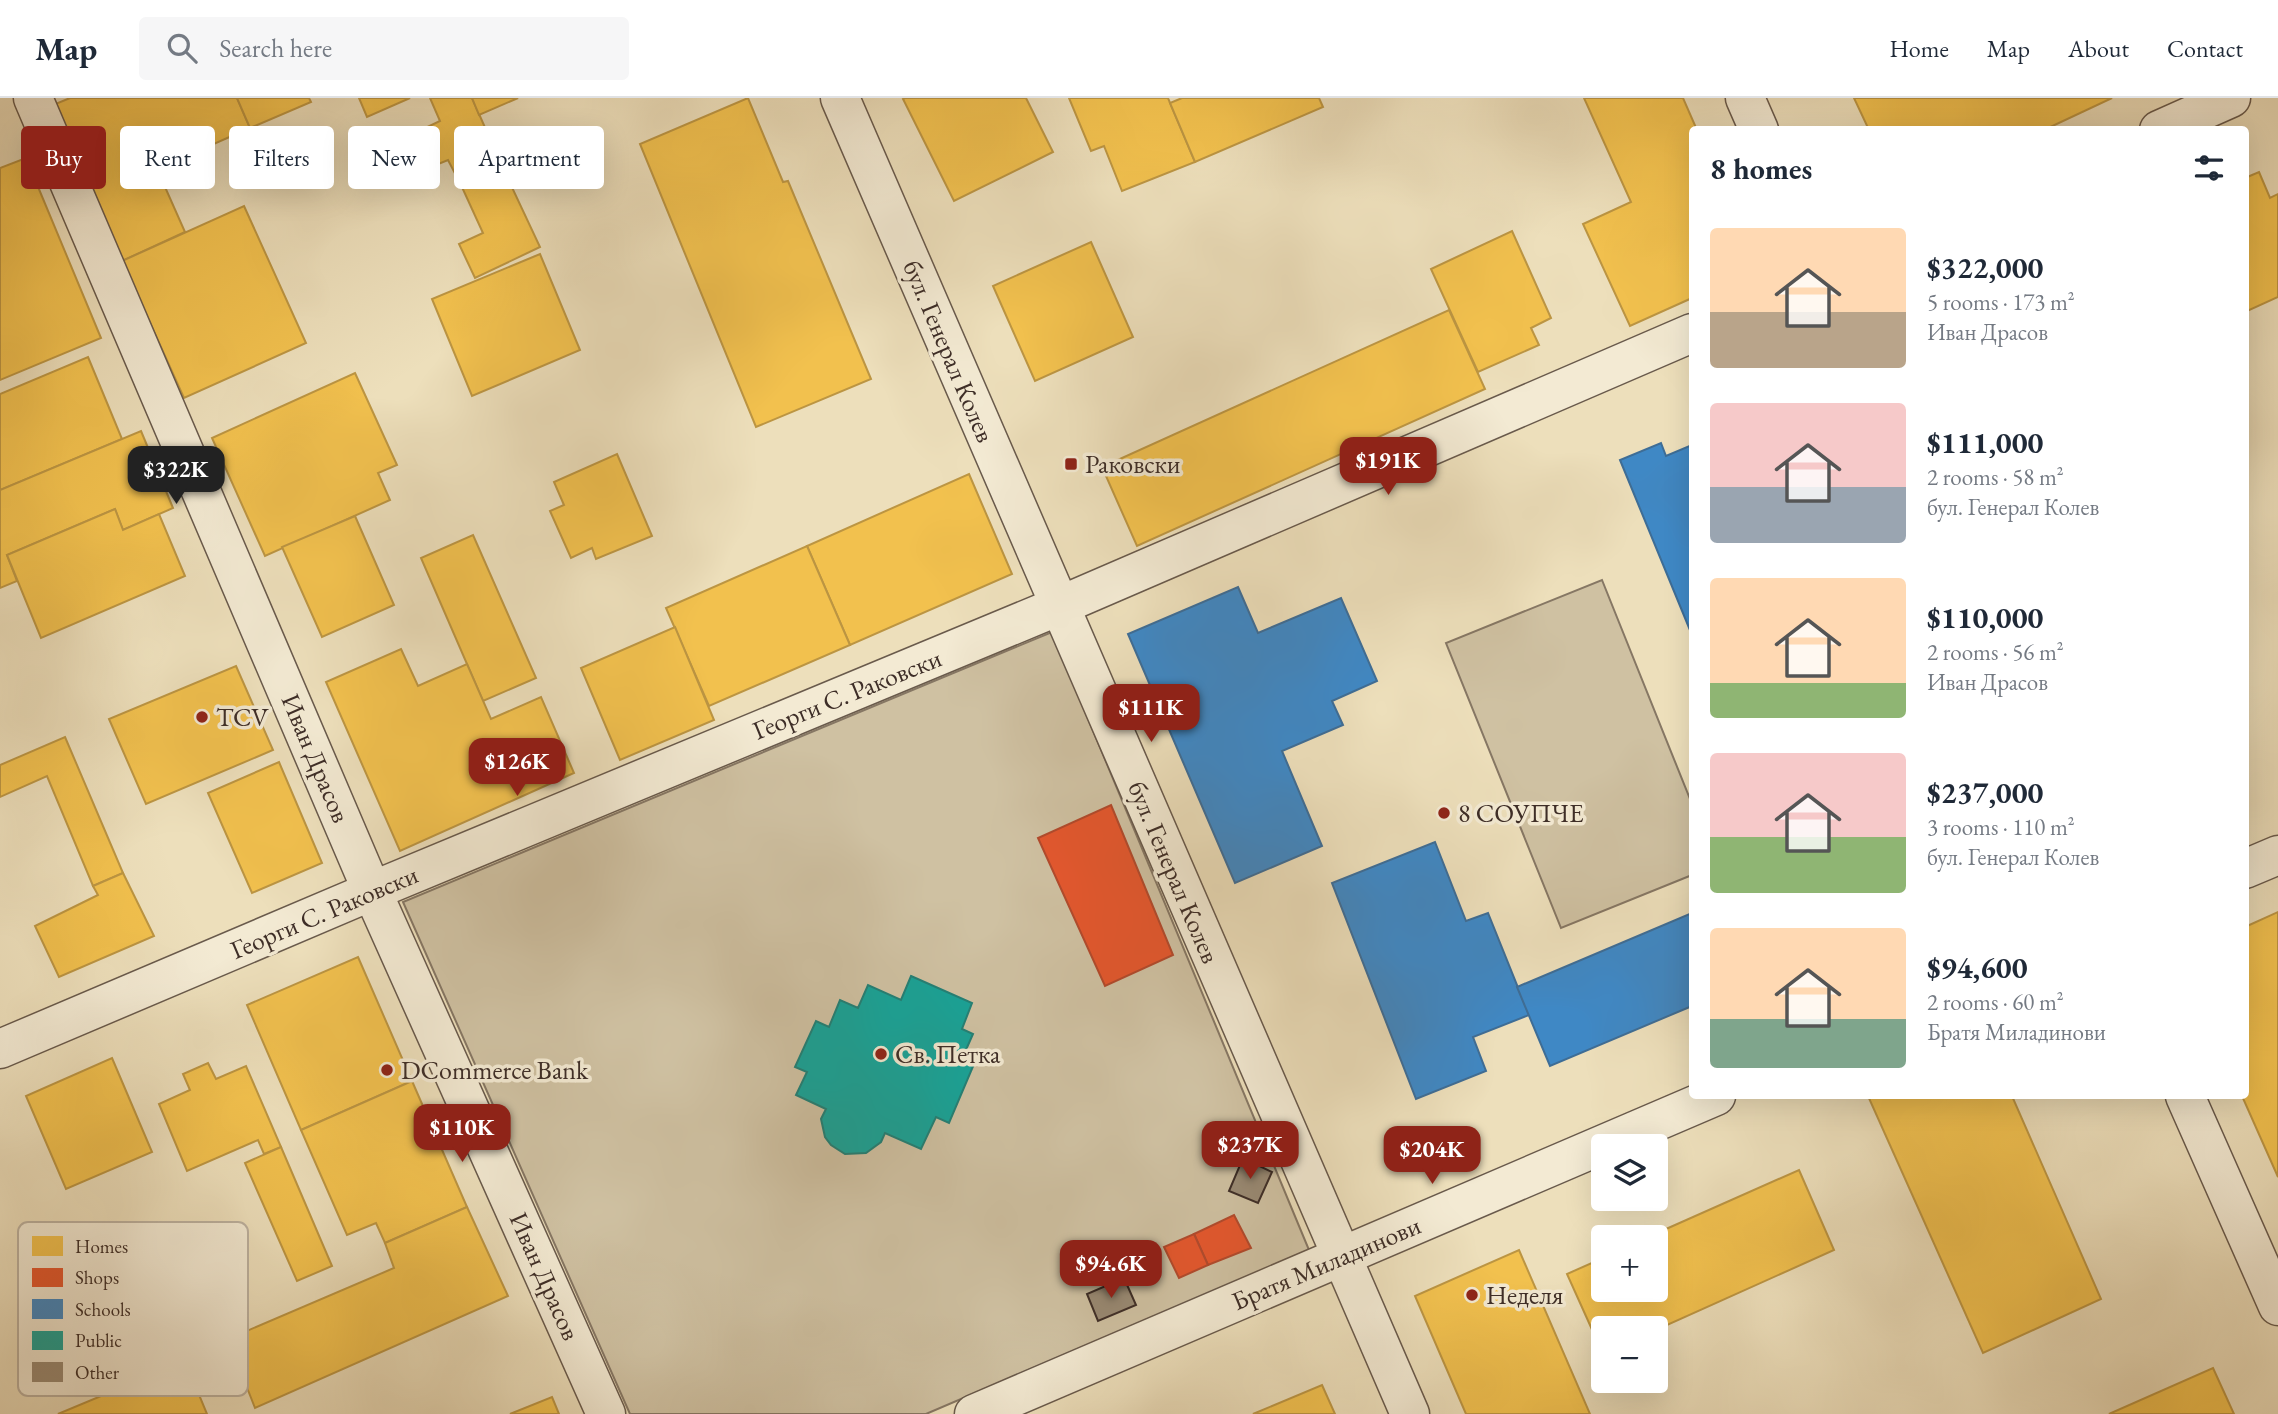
<!DOCTYPE html>
<meta charset="utf-8">
<style>
:root{--surface:#fff;--page:#f6f6f7;--text:#1f2937;--muted:#747a83;--line:#e0e1e3;--accent:#8f2418}
body{margin:0;font-family:"EB Garamond",serif;background:var(--page);color:var(--text);height:100vh;display:flex;flex-direction:column;font-size:26px;white-space:nowrap}
*{box-sizing:border-box;margin:0}
p{font-size:23px;color:var(--muted)}
.icon{flex:none;width:38px;height:38px;fill:none;stroke:currentColor;stroke-width:2;stroke-linecap:round;stroke-linejoin:round}
.map{position:relative;flex:1;overflow:hidden}
.sheet{position:absolute;left:1689px;top:28px;width:560px;height:973px;display:flex;flex-direction:column;background:var(--surface);border-radius:7px;box-shadow:0 7px 28px #0002}
.sheet>*{flex:none}
.hud{position:absolute;left:21px;top:28px;width:665px;height:63px;display:flex;gap:14px}
.tools{position:absolute;left:1591px;top:1036px;display:grid;gap:14px}
.tools a{display:grid;place-items:center;width:77px;height:77px;border-radius:7px;background:var(--surface);box-shadow:0 7px 28px #0002;font-size:35px}
.price{position:absolute;translate:-50% -60px;padding:0 16px;border-radius:14px;background:var(--accent);color:#fff;font-size:23px;line-height:46px;filter:drop-shadow(0 2px 4px #0008)}
.price::after{content:'';position:absolute;left:50%;top:42px;width:21px;height:16px;margin-left:-10px;background:inherit;clip-path:polygon(0 0,100% 0,50% 100%)}
.price.current{background:#222;color:#fff}
ul{padding:0;list-style:none}
li{display:flex;align-items:center;gap:21px;height:175px;padding:0 21px}
li span{display:grid;place-items:center;flex:none;width:196px;height:140px;border-radius:7px;color:#555}
li>.icon{margin-inline-start:auto}
span .icon{width:84px;height:84px;fill:#fffc;stroke-width:1}
li b{font-size:30px}
h2{display:flex;justify-content:space-between;align-items:center;height:84px;padding:0 21px;font-size:30px}
.pill{padding:0 24px;border-radius:7px;background:var(--surface);box-shadow:0 7px 28px #0002;font-size:24px;line-height:63px}
.pill.current{background:var(--accent);color:#fff}
header{display:flex;align-items:center;gap:42px;box-sizing:border-box;height:98px;padding:0 35px;background:var(--surface);border-bottom:2px solid var(--line)}
header strong{font-size:33px}
nav{display:flex;gap:38px;margin-inline-start:auto;font-size:24px}
.search{width:490px;height:63px;background:var(--page);display:flex;align-items:center;gap:18px;box-sizing:border-box;padding:0 24px;border-radius:7px;color:var(--muted);font-size:26px}
.map>svg:first-child{display:block}
.green{fill:#cfc1a2;stroke:#867764;stroke-width:2}
.homes{fill:#f2c14e;stroke:#bc9542;stroke-width:2}
.shops{fill:#e4572e;stroke:#b24a2c;stroke-width:2}
.schools{fill:#3f88c5;stroke:#3e6d96;stroke-width:2}
.public{fill:#17a398;stroke:#228076;stroke-width:2}
.building{fill:#998a74;stroke:#3d2d27;stroke-width:2}
.lines{fill:none;stroke-linecap:round;stroke-linejoin:round}
.minor-casing{stroke:#695a4c;stroke-width:41}
.tertiary-casing{stroke:#695a4c;stroke-width:41}
.minor{stroke:#f3ead3;stroke-width:38}
.tertiary{stroke:#f3ead3;stroke-width:38}
.poi-dot{fill:#8f2418;stroke:#f3ead3;stroke-width:2.5}
.labels{text-anchor:middle;dominant-baseline:central;stroke-width:7;stroke-linejoin:round;paint-order:stroke}
.street-label{font-size:26px;fill:#3d2d27;stroke:#f3ead3}
.poi-label{font-size:26px;fill:#3d2d27;stroke:#f3ead3;text-anchor:start}
.key{fill:#f3ead3;stroke:#bcb19f;stroke-width:2}
.key-label{font-size:19px;fill:#3d2d27}
</style>
<header>
<strong>Map</strong>
<div class="search"><svg class="icon" aria-label="search" viewBox="0 0 24 24"><circle cx="10" cy="10" r="6"/><path d="M15 15l6 6"/></svg>Search here</div>
<nav><a>Home</a><a>Map</a><a>About</a><a>Contact</a></nav>
</header>
<div class="map">
<svg width="2278" height="1316" viewBox="0 0 2278 1316">
<rect width="100%" height="100%" fill="#eddfbb"/>
<filter id="stains"><feTurbulence type="fractalNoise" baseFrequency=".00286" numOctaves="4"/><feColorMatrix values="0 0 0 0 .2 0 0 0 0 .09 0 0 0 0 .02 0 0 0 .5 -.17"/></filter>
<radialGradient id="worn" r=".72"><stop offset=".6" stop-color="#630" stop-opacity="0"/><stop offset="1" stop-color="#630" stop-opacity=".3"/></radialGradient>
<!-- green -->
<g class="green">
<path d="M 1602,482 L 1692,706 L 1692,777 L 1561,830 L 1446,545 Z"/>
<path d="M 1052,534 L 1309,1152 L 926,1316 L 630,1316 L 403,804 Z"/>
</g>
<!-- homes -->
<g class="homes">
<path d="M 70,0 L 237,0 L 250,30 L 157,71 L 185,134 L 122,163 L 53,7 Z"/>
<path d="M 237,0 L 309,0 L 311,4 L 250,30 Z"/>
<path d="M 359,0 L 410,0 L 367,19 Z"/>
<path d="M 430,0 L 472,0 L 502,68 L 461,87 L 448,62 L 436,67 L 421,32 L 440,23 Z"/>
<path d="M 472,0 L 518,0 L 479,17 Z"/>
<path d="M 748,0 L 783,84 L 788,83 L 871,281 L 756,329 L 640,46 Z"/>
<path d="M 905,0 L 1026,0 L 1053,54 L 954,103 L 903,1 Z"/>
<path d="M 1069,0 L 1168,0 L 1195,64 L 1122,93 L 1104,48 L 1091,53 Z"/>
<path d="M 1182,0 L 1319,0 L 1323,9 L 1195,64 L 1170,5 Z"/>
<path d="M 1584,0 L 1683,0 L 1697,32 L 1692,32 L 1692,200 L 1630,228 L 1583,126 L 1631,104 Z"/>
<path d="M 1854,0 L 2112,0 L 2044,32 L 1869,32 Z"/>
<path d="M 26,60 L 101,240 L 0,282 L 0,70 Z"/>
<path d="M 502,68 L 540,149 L 475,180 L 459,146 L 483,135 L 461,87 Z"/>
<path d="M 2259,74 L 2270,100 L 2278,96 L 2278,199 L 2245,214 L 2245,80 Z"/>
<path d="M 244,108 L 306,245 L 184,300 L 122,163 Z"/>
<path d="M 1512,133 L 1551,220 L 1531,230 L 1539,247 L 1478,274 L 1431,171 Z"/>
<path d="M 1091,144 L 1133,239 L 1035,283 L 993,188 Z"/>
<path d="M 540,156 L 580,252 L 472,298 L 432,201 Z"/>
<path d="M 1449,212 L 1485,291 L 1137,448 L 1102,369 Z"/>
<path d="M 88,259 L 122,341 L 0,392 L 0,296 Z"/>
<path d="M 355,275 L 397,367 L 378,375 L 390,402 L 265,458 L 212,340 Z"/>
<path d="M 141,333 L 173,410 L 123,432 L 115,411 L 7,457 L 17,483 L 0,490 L 0,392 Z"/>
<path d="M 617,356 L 652,438 L 596,461 L 592,450 L 571,460 L 550,413 L 564,407 L 554,384 Z"/>
<path d="M 969,376 L 1012,476 L 850,547 L 807,448 Z"/>
<path d="M 115,411 L 123,432 L 159,416 L 185,478 L 41,540 L 7,457 Z"/>
<path d="M 355,418 L 394,507 L 322,539 L 282,449 Z"/>
<path d="M 473,437 L 536,580 L 483,603 L 421,460 Z"/>
<path d="M 807,448 L 850,547 L 709,608 L 666,510 Z"/>
<path d="M 675,529 L 714,622 L 620,662 L 581,570 Z"/>
<path d="M 401,551 L 418,588 L 467,566 L 491,621 L 541,599 L 574,675 L 400,753 L 326,584 Z"/>
<path d="M 236,568 L 273,652 L 146,706 L 109,621 Z"/>
<path d="M 65,639 L 123,775 L 93,788 L 47,678 L 0,699 L 0,667 Z"/>
<path d="M 279,664 L 322,765 L 252,795 L 208,695 Z"/>
<path d="M 123,775 L 154,838 L 59,879 L 35,828 L 98,797 L 93,788 Z"/>
<path d="M 2278,814 L 2278,1079 L 2242,998 L 2245,998 L 2245,829 Z"/>
<path d="M 358,859 L 412,983 L 301,1032 L 247,907 Z"/>
<path d="M 112,960 L 152,1054 L 66,1091 L 26,998 Z"/>
<path d="M 208,965 L 216,981 L 246,968 L 281,1049 L 264,1056 L 258,1042 L 187,1073 L 159,1006 L 190,992 L 183,976 Z"/>
<path d="M 412,983 L 467,1109 L 385,1145 L 376,1125 L 347,1137 L 301,1032 Z"/>
<path d="M 1868,998 L 2012,998 L 2101,1201 L 1983,1255 Z"/>
<path d="M 281,1049 L 332,1168 L 297,1183 L 245,1065 Z"/>
<path d="M 1799,1072 L 1834,1152 L 1656,1232 L 1656,1230 L 1603,1230 L 1603,1256 L 1567,1176 L 1603,1160 L 1603,1192 L 1656,1192 L 1656,1139 L 1648,1139 Z"/>
<path d="M 467,1109 L 508,1198 L 255,1310 L 228,1241 L 394,1170 L 385,1145 Z"/>
<path d="M 1519,1152 L 1590,1316 L 1466,1316 L 1415,1198 Z"/>
<path d="M 185,1263 L 207,1316 L 58,1316 Z"/>
<path d="M 2213,1270 L 2234,1316 L 2109,1316 Z"/>
<path d="M 1322,1287 L 1335,1316 L 1253,1316 Z"/>
<path d="M 552,1299 L 559,1316 L 510,1316 Z"/>
</g>
<!-- shops -->
<g class="shops">
<path d="M 1111,707 L 1173,857 L 1105,888 L 1038,740 Z"/>
<path d="M 1234,1117 L 1251,1150 L 1208,1167 L 1194,1136 Z"/>
<path d="M 1194,1136 L 1208,1167 L 1179,1180 L 1164,1149 Z"/>
</g>
<!-- schools -->
<g class="schools">
<path d="M 1661,345 L 1666,358 L 1692,347 L 1692,537 L 1620,362 Z"/>
<path d="M 1238,489 L 1258,535 L 1341,500 L 1377,583 L 1332,603 L 1343,627 L 1282,653 L 1322,748 L 1235,785 L 1128,536 Z"/>
<path d="M 1435,744 L 1466,823 L 1488,815 L 1529,917 L 1473,939 L 1486,973 L 1416,1001 L 1332,785 Z"/>
<path d="M 1692,815 L 1692,908 L 1550,968 L 1517,889 Z"/>
</g>
<!-- public -->
<path class="public" d="M 911,878 L 972,905 L 962,931 L 973,936 L 965,954 L 977,959 L 949,1025 L 936,1019 L 921,1051 L 885,1035 L 881,1044 L 866,1055 L 845,1056 L 831,1047 L 825,1039 L 821,1021 L 826,1011 L 796,997 L 807,974 L 795,969 L 816,923 L 829,929 L 840,902 L 858,910 L 868,887 L 901,902 Z"/>
<!-- building -->
<g class="building">
<path d="M 1243,1060 L 1272,1074 L 1258,1105 L 1229,1093 Z"/>
<path d="M 1124,1180 L 1136,1207 L 1098,1223 L 1087,1196 Z"/>
</g>
<g class="lines">
<!-- minor casing -->
<g class="minor-casing">
<g id="minor">
<path d="M 33,0 L 372,793 L 606,1316"/>
<path d="M 1745,0 L 1759,32"/>
<path d="M 2159,32 L 2231,0"/>
<path d="M 2245,771 L 2278,757"/>
<path d="M 0,951 L 372,793 L 1059,508 L 1692,235"/>
<path d="M 2185,998 L 2278,1208"/>
<path d="M 974,1316 L 1716,998"/>
</g>
</g>
<!-- tertiary casing -->
<g class="tertiary-casing">
<path id="tertiary" d="M 840,0 L 1410,1316"/>
</g>
<!-- minor -->
<use href="#minor" class="minor"/>
<!-- tertiary -->
<use href="#tertiary" class="tertiary"/>
</g>
<!-- markers -->
<g class="poi-dot">
<rect x="1064" y="359" width="14" height="14" rx="3.5"/>
<circle cx="202" cy="619" r="7"/>
<circle cx="1444" cy="715" r="7"/>
<circle cx="881" cy="956" r="7"/>
<circle cx="387" cy="972" r="7"/>
<circle cx="1472" cy="1197" r="7"/>
</g>
<g class="labels">
<!-- street labels -->
<g class="street-label">
<text transform="translate(949 253) rotate(67)">бул. Генерал Колев</text>
<text transform="translate(847 596) rotate(-22)">Георги С. Раковски</text>
<text transform="translate(316 660) rotate(67)">Иван Драсов</text>
<text transform="translate(1174 774) rotate(67)">бул. Генерал Колев</text>
<text transform="translate(324 814) rotate(-23)">Георги С. Раковски</text>
<text transform="translate(1326 1165) rotate(-23)">Братя Миладинови</text>
<text transform="translate(545 1178) rotate(66)">Иван Драсов</text>
</g>
<!-- poi labels -->
<g class="poi-label">
<text x="1085" y="366">Раковски</text>
<text x="216" y="619">TCV</text>
<text x="1458" y="715">8 СОУПЧЕ</text>
<text x="895" y="956">Св. Петка</text>
<text x="401" y="972">DCommerce Bank</text>
<text x="1486" y="1197">Неделя</text>
</g>
</g>
<!-- legend -->
<rect x="18" y="1124" width="230" height="174" rx="10" class="key"/>
<rect x="32" y="1138" width="31" height="20" fill="#f2c14e"/>
<rect x="32" y="1170" width="31" height="19" fill="#e4572e"/>
<rect x="32" y="1201" width="31" height="20" fill="#3f88c5"/>
<rect x="32" y="1233" width="31" height="19" fill="#17a398"/>
<rect x="32" y="1264" width="31" height="20" fill="#998a74"/>
<g class="key-label">
<text x="75" y="1155">Homes</text>
<text x="75" y="1186">Shops</text>
<text x="75" y="1218">Schools</text>
<text x="75" y="1249">Public</text>
<text x="75" y="1281">Other</text>
</g>
<rect width="100%" height="100%" filter="url(#stains)"/>
<rect width="100%" height="100%" fill="url(#worn)"/>
</svg>
<div class="tools">
<a><svg class="icon" aria-label="layers" viewBox="0 0 24 24"><path d="M12 4l9 5-9 5-9-5zM3 14l9 5 9-5"/></svg></a>
<a>+</a>
<a>−</a>
</div>
<b class="price" style="left:1388px;top:399px">$191K</b>
<b class="price current" style="left:176px;top:408px">$322K</b>
<b class="price" style="left:1151px;top:646px">$111K</b>
<b class="price" style="left:517px;top:700px">$126K</b>
<b class="price" style="left:462px;top:1066px">$110K</b>
<b class="price" style="left:1250px;top:1083px">$237K</b>
<b class="price" style="left:1432px;top:1088px">$204K</b>
<b class="price" style="left:1111px;top:1202px">$94.6K</b>
<div class="hud">
<a class="pill current">Buy</a>
<a class="pill">Rent</a>
<a class="pill">Filters</a>
<a class="pill">New</a>
<a class="pill">Apartment</a>
</div>
<section class="sheet">
<h2>8 homes<svg class="icon" aria-label="filters" viewBox="0 0 24 24"><path d="M4 7h16M4 17h16"/><circle cx="9" cy="7" r="2"/><circle cx="15" cy="17" r="2"/></svg></h2>
<ul>
<li><span style="background:linear-gradient(#ffd9b3 60%,#b9a48a 0)"><svg class="icon" aria-label="home" viewBox="0 0 24 24"><path d="M3 11l9-7 9 7M6 9v11h12V9"/></svg></span><div><b>$322,000</b><p>5 rooms · 173 m²</p><p>Иван Драсов</p></div></li>
<li><span style="background:linear-gradient(#f6c9c9 60%,#9aa5b1 0)"><svg class="icon" aria-label="home" viewBox="0 0 24 24"><path d="M3 11l9-7 9 7M6 9v11h12V9"/></svg></span><div><b>$111,000</b><p>2 rooms · 58 m²</p><p>бул. Генерал Колев</p></div></li>
<li><span style="background:linear-gradient(#ffd9b3 75%,#8fb573 0)"><svg class="icon" aria-label="home" viewBox="0 0 24 24"><path d="M3 11l9-7 9 7M6 9v11h12V9"/></svg></span><div><b>$110,000</b><p>2 rooms · 56 m²</p><p>Иван Драсов</p></div></li>
<li><span style="background:linear-gradient(#f6c9c9 60%,#8fb573 0)"><svg class="icon" aria-label="home" viewBox="0 0 24 24"><path d="M3 11l9-7 9 7M6 9v11h12V9"/></svg></span><div><b>$237,000</b><p>3 rooms · 110 m²</p><p>бул. Генерал Колев</p></div></li>
<li><span style="background:linear-gradient(#ffd9b3 65%,#7fa58c 0)"><svg class="icon" aria-label="home" viewBox="0 0 24 24"><path d="M3 11l9-7 9 7M6 9v11h12V9"/></svg></span><div><b>$94,600</b><p>2 rooms · 60 m²</p><p>Братя Миладинови</p></div></li>
</ul>
</section>
</div>
